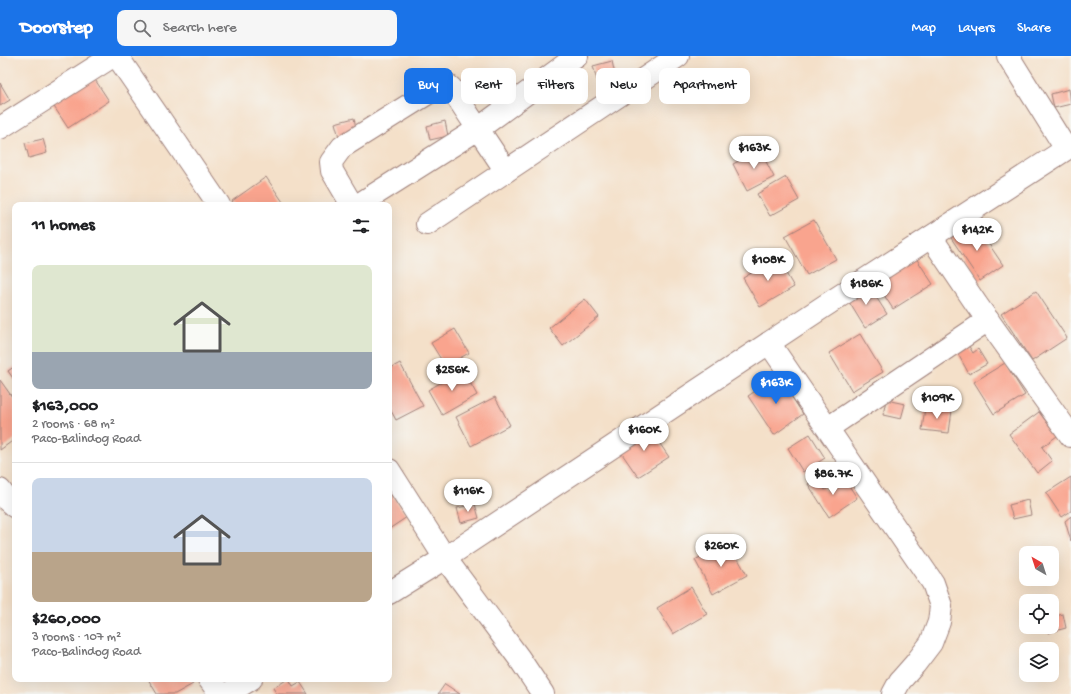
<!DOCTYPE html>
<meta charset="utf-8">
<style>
:root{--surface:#fff;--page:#f6f6f6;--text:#202124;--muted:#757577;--line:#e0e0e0;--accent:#1a73e8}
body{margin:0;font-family:"Gochi Hand",sans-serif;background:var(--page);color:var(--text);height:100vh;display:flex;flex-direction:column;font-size:15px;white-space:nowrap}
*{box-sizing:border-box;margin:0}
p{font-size:13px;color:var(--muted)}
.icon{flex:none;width:22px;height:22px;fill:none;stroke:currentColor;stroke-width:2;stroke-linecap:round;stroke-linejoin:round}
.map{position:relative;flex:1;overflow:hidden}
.side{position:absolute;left:12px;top:146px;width:380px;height:480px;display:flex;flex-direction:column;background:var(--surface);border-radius:8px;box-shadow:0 4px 16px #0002}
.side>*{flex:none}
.top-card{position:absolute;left:404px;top:12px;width:380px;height:36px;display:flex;gap:8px}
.needle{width:26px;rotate:321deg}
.buttons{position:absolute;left:1019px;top:490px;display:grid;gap:8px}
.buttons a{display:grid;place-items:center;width:40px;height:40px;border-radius:8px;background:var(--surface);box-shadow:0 4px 16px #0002;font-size:20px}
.price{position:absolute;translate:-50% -34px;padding:0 9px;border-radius:14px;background:#fff;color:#222;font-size:13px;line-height:26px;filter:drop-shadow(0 1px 2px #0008)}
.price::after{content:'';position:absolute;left:50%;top:24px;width:12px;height:9px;margin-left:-6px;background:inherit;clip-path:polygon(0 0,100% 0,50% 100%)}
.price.current{background:var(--accent);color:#fff}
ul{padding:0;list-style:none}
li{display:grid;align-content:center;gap:8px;height:212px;padding:0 20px}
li+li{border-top:1px solid var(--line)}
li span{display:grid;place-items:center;height:124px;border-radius:8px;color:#555}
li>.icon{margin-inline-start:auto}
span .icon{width:72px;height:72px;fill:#fffc;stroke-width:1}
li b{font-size:17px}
h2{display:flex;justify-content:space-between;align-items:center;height:48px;padding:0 20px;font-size:17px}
.chip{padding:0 14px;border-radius:8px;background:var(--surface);box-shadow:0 4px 16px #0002;font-size:14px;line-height:36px}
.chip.current{background:var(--accent);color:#fff}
header{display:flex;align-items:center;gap:24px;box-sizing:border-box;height:56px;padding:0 20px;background:var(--accent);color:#fff}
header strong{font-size:19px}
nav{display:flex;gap:22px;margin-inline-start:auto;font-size:14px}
.search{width:280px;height:36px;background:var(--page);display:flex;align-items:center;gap:10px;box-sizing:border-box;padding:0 14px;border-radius:8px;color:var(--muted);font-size:15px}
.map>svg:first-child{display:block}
.building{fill:#f9a48e}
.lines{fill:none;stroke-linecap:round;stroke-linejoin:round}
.minor-casing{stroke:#9f807a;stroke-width:24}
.tertiary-casing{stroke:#9f807a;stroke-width:24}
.minor{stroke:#fff;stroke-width:22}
.tertiary{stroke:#fff;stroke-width:22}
</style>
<header>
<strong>Doorstep</strong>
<div class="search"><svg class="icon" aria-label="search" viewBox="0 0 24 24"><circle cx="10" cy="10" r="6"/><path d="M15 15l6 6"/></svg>Search here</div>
<nav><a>Map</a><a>Layers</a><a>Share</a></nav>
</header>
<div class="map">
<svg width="1071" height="638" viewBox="0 0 1071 638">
<rect width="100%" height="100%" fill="#f6f6f2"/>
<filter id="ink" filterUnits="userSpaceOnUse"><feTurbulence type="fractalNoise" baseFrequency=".025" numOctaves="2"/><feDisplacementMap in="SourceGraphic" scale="8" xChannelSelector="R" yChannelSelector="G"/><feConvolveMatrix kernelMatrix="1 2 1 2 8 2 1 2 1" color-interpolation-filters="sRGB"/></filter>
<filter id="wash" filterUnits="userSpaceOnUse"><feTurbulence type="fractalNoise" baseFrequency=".012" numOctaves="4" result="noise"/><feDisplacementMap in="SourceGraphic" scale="16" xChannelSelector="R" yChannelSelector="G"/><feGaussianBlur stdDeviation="0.9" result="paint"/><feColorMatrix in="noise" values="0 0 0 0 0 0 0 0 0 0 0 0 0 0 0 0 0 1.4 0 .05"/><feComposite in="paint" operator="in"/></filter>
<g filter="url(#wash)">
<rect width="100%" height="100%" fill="#f4e0c9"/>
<g id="blocks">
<!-- building -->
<g class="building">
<path d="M 612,5 L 615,19 L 597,24 L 593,10 Z"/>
<path d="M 90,16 L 109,45 L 68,72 L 49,43 Z"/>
<path d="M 0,27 L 10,44 L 0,50 Z"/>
<path d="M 1069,33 L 1071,48 L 1054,52 L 1051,38 Z"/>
<path d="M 354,62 L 357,77 L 339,81 L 335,67 Z"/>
<path d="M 445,65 L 448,80 L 430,84 L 427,70 Z"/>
<path d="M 43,83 L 47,97 L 29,102 L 25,87 Z"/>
<path d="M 760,94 L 774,121 L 747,135 L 733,108 Z"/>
<path d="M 266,121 L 285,149 L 235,149 L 232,145 Z"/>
<path d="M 786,121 L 799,144 L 770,160 L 757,138 Z"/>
<path d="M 814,164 L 836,203 L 807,219 L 785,180 Z"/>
<path d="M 974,166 L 1003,209 L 980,225 L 951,182 Z"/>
<path d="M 914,199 L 933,228 L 893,253 L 875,225 Z"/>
<path d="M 777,202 L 794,231 L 760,251 L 743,222 Z"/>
<path d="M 867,227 L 887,258 L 865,272 L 846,241 Z"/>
<path d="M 1036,235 L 1067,282 L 1032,305 L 1001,258 Z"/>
<path d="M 585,243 L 599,261 L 563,290 L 549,272 Z"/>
<path d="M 455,273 L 469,297 L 445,310 L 431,287 Z"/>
<path d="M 860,278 L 883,316 L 852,335 L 829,297 Z"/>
<path d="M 964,282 L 973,297 L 978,293 L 987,308 L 969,318 L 953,289 Z"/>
<path d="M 400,307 L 423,350 L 396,364 L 389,351 L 389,313 Z"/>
<path d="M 1005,307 L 1025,339 L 994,358 L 974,326 Z"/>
<path d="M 15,310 L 15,325 L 8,315 Z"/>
<path d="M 463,314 L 477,339 L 442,359 L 428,334 Z"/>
<path d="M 778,320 L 803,358 L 774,379 L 748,340 Z"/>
<path d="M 0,324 L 15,345 L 15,383 L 0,394 Z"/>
<path d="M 495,341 L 510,369 L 471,390 L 456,361 Z"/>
<path d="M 886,344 L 905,348 L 901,363 L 883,359 Z"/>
<path d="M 925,351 L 952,354 L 949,377 L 922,374 Z"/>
<path d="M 1039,356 L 1057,380 L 1042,391 L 1052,405 L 1037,417 L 1009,378 Z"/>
<path d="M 649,372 L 669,401 L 638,421 L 618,392 Z"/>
<path d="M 810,378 L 825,402 L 803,416 L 788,392 Z"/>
<path d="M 1071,421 L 1071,455 L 1062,461 L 1046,437 Z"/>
<path d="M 818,422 L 825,434 L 844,422 L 857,442 L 829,461 L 808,428 Z"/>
<path d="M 389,434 L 407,461 L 389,473 Z"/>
<path d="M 1028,444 L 1031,459 L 1013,463 L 1009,449 Z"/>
<path d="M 475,448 L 479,462 L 461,467 L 457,452 Z"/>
<path d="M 1071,460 L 1071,485 L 1065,465 Z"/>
<path d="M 728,485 L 747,519 L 713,538 L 695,504 Z"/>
<path d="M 691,531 L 707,558 L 673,578 L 657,552 Z"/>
<path d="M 1063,558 L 1066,572 L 1048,577 L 1047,571 L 1052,571 L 1052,561 Z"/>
<path d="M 148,623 L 190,623 L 193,628 L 175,638 L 157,638 Z"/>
<path d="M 288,623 L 289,623 L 293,630 L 300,626 L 308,638 L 277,638 L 273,632 Z"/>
<path d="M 445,628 L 460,638 L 438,638 Z"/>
</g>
</g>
</g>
<g filter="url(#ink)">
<use href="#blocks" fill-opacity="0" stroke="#9f807a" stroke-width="1"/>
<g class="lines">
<!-- minor casing -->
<g class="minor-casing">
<g id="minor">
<path d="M 1008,0 L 1066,93"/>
<path d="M 0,72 L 113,0"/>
<path d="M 352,149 L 332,115 L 331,106 L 342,91 L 441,29 L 445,27 L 451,32 L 478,73 L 577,0"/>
<path d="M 358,149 L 478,73 L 506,115 L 678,0"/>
<path d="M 427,168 L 506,115"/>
<path d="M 931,181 L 977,249 L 1071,380"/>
<path d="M 769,287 L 933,527 L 941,550 L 939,566 L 931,587 L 915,608 L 900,625 L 893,638"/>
<path d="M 828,372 L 988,264"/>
<path d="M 0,434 L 8,445 L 15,451"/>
<path d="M 209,623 L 220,638"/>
</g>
</g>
<!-- tertiary casing -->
<g class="tertiary-casing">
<g id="tertiary">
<path d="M 117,0 L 219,149"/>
<path d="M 389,414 L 445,502 L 519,602 L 543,638"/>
<path d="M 389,537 L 445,502 L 823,251 L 1071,90"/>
<path d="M 227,638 L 251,623"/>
</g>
</g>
<!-- minor -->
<use href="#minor" class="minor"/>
<!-- tertiary -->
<use href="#tertiary" class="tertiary"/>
</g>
</g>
</svg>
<div class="buttons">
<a><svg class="needle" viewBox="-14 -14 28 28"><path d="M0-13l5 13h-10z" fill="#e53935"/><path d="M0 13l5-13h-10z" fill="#757577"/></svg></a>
<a><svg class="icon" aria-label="locate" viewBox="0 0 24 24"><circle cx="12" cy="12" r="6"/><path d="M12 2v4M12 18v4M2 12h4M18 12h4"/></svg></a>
<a><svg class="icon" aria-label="layers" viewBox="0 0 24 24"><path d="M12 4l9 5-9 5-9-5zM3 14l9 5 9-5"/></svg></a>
</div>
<b class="price" style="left:754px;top:114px">$163K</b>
<b class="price" style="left:977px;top:196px">$142K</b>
<b class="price" style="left:768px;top:226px">$108K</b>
<b class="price" style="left:866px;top:250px">$186K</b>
<b class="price" style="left:452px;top:336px">$256K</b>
<b class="price current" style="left:776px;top:349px">$163K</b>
<b class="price" style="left:937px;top:364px">$109K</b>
<b class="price" style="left:644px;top:396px">$160K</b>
<b class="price" style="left:833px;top:440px">$86.7K</b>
<b class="price" style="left:468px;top:457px">$116K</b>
<b class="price" style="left:721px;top:512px">$260K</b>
<div class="top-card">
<a class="chip current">Buy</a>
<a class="chip">Rent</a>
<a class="chip">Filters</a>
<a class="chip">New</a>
<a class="chip">Apartment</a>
</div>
<section class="side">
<h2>11 homes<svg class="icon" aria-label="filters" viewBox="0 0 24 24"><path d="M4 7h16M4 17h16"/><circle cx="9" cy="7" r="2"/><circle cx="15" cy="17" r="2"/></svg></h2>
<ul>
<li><span style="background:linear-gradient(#dfe7d0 70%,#9aa5b1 0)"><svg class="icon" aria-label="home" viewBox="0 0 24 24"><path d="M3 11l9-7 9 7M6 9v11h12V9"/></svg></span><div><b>$163,000</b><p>2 rooms · 68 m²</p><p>Paco-Balindog Road</p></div></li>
<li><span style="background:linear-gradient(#c9d6e8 60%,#b9a48a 0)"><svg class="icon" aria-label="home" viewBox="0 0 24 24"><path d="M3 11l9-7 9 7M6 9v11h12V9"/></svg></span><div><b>$260,000</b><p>3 rooms · 107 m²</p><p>Paco-Balindog Road</p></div></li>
</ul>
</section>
</div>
